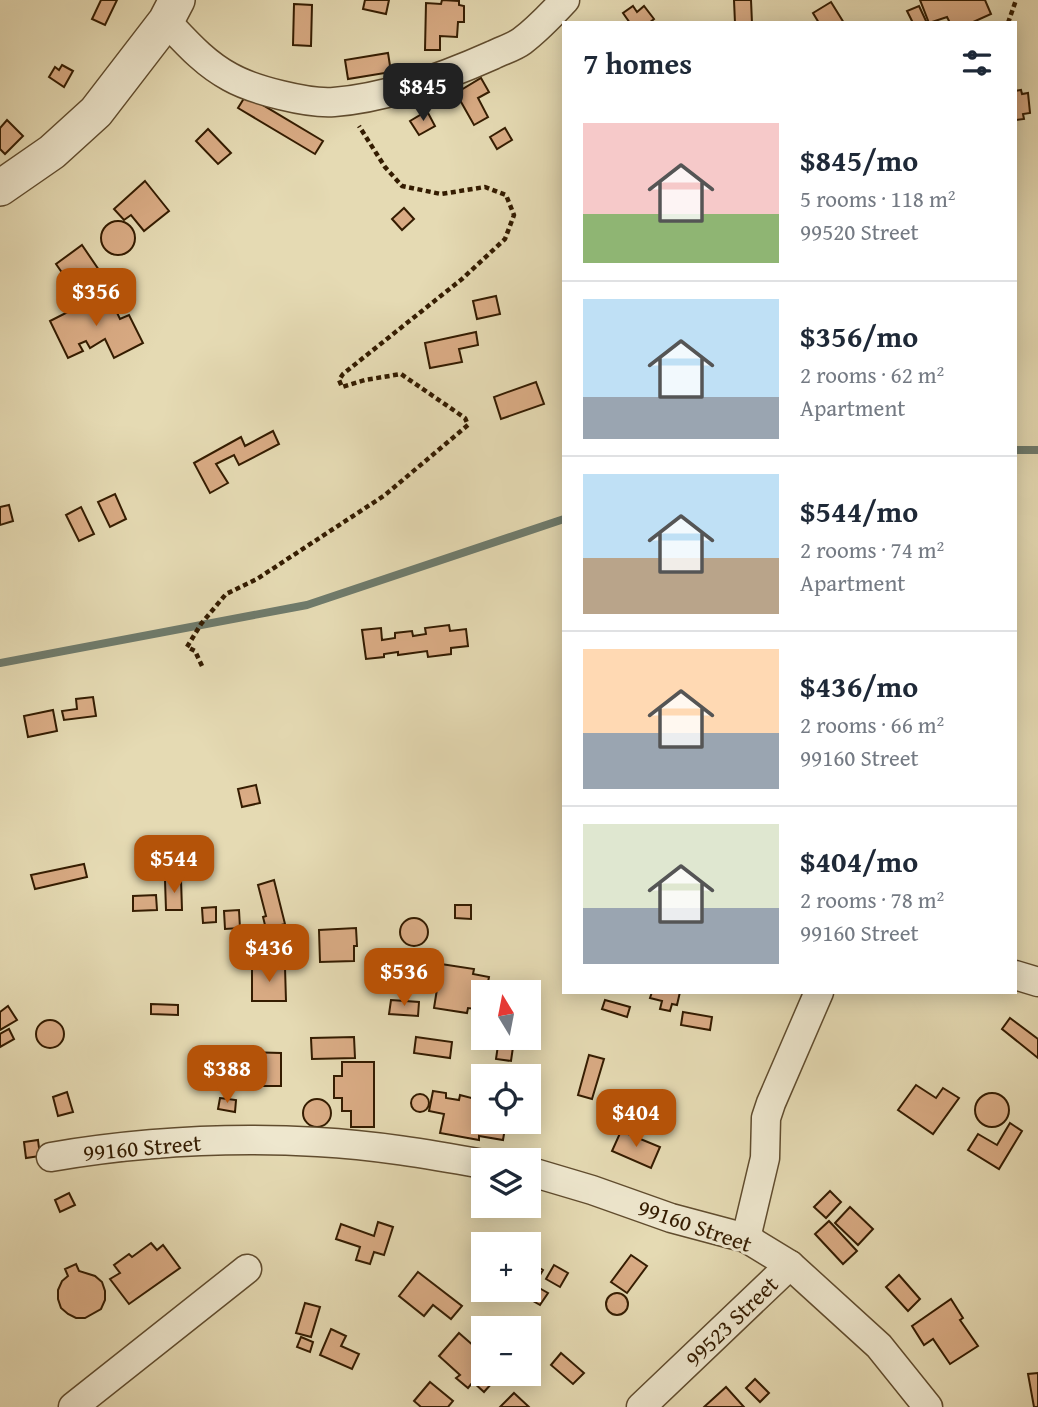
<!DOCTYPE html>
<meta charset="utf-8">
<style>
:root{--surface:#fff;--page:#f6f6f7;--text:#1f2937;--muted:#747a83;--line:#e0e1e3;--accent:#b45309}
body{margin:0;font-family:"Gentium Book Plus",serif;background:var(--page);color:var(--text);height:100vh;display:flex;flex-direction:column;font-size:26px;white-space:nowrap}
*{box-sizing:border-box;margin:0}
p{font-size:23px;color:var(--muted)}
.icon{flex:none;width:38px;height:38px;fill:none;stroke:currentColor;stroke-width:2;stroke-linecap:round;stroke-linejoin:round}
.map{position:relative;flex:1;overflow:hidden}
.panel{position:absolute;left:562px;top:21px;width:455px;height:973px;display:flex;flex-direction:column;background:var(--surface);border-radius:0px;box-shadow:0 4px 18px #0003}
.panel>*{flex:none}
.needle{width:46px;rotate:350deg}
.fabs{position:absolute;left:471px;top:980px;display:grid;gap:14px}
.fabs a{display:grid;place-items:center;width:70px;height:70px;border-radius:0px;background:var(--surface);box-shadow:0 4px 18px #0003;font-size:35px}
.price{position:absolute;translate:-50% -60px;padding:0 16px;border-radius:14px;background:var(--accent);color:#fff;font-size:23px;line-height:46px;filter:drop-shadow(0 2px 4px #0008)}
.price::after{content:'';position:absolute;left:50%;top:42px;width:21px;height:16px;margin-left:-10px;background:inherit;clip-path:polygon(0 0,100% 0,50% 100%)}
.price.selected{background:#222;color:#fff}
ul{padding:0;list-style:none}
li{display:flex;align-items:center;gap:21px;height:175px;padding:0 21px}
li+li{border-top:2px solid var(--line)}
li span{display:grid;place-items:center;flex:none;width:196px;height:140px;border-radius:0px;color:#555}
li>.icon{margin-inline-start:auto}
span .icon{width:84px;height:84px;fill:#fffc;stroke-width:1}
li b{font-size:30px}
h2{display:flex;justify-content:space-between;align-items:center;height:84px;padding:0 21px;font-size:30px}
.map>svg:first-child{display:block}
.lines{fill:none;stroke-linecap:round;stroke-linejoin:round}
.stream{stroke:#6f7b6c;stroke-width:8}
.building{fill:#d9ab84;stroke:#341c01;stroke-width:2}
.minor-casing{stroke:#604c2e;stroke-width:31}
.tertiary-casing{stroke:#604c2e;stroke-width:38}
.path{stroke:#341c01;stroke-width:4.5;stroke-dasharray:5 3.5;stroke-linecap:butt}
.minor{stroke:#eee7ce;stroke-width:28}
.tertiary{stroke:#eee7ce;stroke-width:35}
.labels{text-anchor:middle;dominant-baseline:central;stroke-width:6;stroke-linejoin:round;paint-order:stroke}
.street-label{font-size:23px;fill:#341c01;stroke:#eee7ce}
</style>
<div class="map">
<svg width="1038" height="1407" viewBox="0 0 1038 1407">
<rect width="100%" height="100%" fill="#e5dab3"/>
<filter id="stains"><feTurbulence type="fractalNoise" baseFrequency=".00286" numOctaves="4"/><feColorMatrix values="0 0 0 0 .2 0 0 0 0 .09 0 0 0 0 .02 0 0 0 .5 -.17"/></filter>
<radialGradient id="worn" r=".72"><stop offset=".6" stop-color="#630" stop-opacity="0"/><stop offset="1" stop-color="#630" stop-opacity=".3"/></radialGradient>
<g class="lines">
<!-- stream -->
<g class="stream">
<path d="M 1015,450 L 1038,450"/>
<path d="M 0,663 L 307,605 L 564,519"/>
</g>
</g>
<!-- building -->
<g class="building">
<path d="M 101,0 L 117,0 L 105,25 L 92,19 Z"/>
<path d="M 365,0 L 389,0 L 386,14 L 363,9 Z"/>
<path d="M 442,0 L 459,1 L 459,5 L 464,6 L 464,22 L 458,22 L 457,37 L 440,36 L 440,50 L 425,50 L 426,3 L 441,4 Z"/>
<path d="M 734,0 L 751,0 L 752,23 L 735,23 Z"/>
<path d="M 920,0 L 985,0 L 991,14 L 971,23 L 950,23 L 947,17 L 929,23 Z"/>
<path d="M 831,2 L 844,23 L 819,23 L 813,13 Z"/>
<path d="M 294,4 L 312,5 L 311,46 L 293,45 Z"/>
<path d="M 633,6 L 637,12 L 644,6 L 654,19 L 649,23 L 630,23 L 623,13 Z"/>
<path d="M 919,6 L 927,23 L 913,23 L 907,11 Z"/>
<path d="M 388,53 L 391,72 L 348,79 L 345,60 Z"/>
<path d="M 62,65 L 73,71 L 64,87 L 49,77 L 55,67 L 59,70 Z"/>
<path d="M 481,78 L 489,92 L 478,98 L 488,117 L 474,125 L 456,93 Z"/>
<path d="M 1021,90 L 1022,94 L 1028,93 L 1030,113 L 1023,114 L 1024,119 L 1015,120 L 1015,91 Z"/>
<path d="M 246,95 L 323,141 L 315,154 L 238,108 Z"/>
<path d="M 427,111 L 435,126 L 419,135 L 410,121 Z"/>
<path d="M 7,120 L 23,136 L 5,154 L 0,149 L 0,128 Z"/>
<path d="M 505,128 L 512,140 L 497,149 L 490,137 Z"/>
<path d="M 208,129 L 231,153 L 218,164 L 196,141 Z"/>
<path d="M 145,181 L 169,211 L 144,231 L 131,215 L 124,220 L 114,209 Z"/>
<path d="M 404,208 L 414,219 L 402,230 L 392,219 Z"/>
<circle cx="118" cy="238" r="17"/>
<path d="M 82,245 L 101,273 L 75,291 L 56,264 Z"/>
<path d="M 122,286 L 130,293 L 131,303 L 120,308 L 113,302 L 112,292 Z"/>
<path d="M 107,292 L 120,319 L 129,315 L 143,343 L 114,358 L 105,339 L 90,348 L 86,341 L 79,344 L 83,351 L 68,358 L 50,321 Z"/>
<path d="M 496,296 L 500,314 L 477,319 L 473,301 Z"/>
<path d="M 476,332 L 478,345 L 459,349 L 462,362 L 430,368 L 425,343 Z"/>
<path d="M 536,382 L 544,404 L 501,419 L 494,397 Z"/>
<path d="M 273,431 L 279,444 L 239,465 L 234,455 L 216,464 L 228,483 L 210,493 L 194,463 L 241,437 L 245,446 Z"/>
<path d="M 115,494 L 126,519 L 110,527 L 98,502 Z"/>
<path d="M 9,505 L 13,521 L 0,525 L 0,507 Z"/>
<path d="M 81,507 L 94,534 L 79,541 L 66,515 Z"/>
<path d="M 449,625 L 450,631 L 466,629 L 468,646 L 451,648 L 451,654 L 428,657 L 427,651 L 398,655 L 398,652 L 384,654 L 384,657 L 366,659 L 362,630 L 381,628 L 382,640 L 395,638 L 395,633 L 412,631 L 413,636 L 426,634 L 425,628 Z"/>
<path d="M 93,697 L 96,716 L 64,720 L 62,711 L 77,709 L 76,699 Z"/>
<path d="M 53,710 L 57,731 L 28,737 L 24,716 Z"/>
<path d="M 256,785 L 260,803 L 242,807 L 238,789 Z"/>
<path d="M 84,864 L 87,877 L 35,889 L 31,875 Z"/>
<path d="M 181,879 L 182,910 L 166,910 L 165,880 Z"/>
<path d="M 274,880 L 285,924 L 266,929 L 263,917 L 266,916 L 258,885 Z"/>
<path d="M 156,895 L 157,910 L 133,911 L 133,896 Z"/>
<path d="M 455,905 L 471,905 L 471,919 L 455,918 Z"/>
<path d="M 216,907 L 216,922 L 203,923 L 202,908 Z"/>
<path d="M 239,910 L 240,928 L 225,929 L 224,911 Z"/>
<circle cx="414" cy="932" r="14"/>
<path d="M 356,928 L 357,946 L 354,946 L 354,961 L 320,962 L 319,930 Z"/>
<path d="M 441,964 L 474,969 L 473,974 L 489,977 L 486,992 L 483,992 L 483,1010 L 468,1008 L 467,1013 L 434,1008 Z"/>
<path d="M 252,967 L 285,967 L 286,1001 L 252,1001 Z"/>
<path d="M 404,967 L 404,978 L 390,977 L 391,968 Z"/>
<path d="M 652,992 L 680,992 L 677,1005 L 672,1004 L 670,1011 L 660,1009 L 662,1001 L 650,998 Z"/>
<path d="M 391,1000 L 419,1002 L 418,1016 L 389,1014 Z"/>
<path d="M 605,1000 L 630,1007 L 627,1017 L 602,1009 Z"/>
<path d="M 151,1004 L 178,1005 L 178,1015 L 151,1014 Z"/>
<path d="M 8,1006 L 17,1020 L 0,1030 L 0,1012 Z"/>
<path d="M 683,1012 L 712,1017 L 710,1030 L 681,1025 Z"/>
<path d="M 1010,1018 L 1038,1039 L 1038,1058 L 1002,1029 Z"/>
<circle cx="50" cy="1034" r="14"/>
<path d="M 9,1029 L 14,1039 L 0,1047 L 0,1034 Z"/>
<path d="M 354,1037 L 355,1058 L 312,1059 L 311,1038 Z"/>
<path d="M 416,1037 L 452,1042 L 450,1058 L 414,1053 Z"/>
<path d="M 498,1045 L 513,1047 L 511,1061 L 496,1059 Z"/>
<path d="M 242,1052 L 281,1053 L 281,1086 L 242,1086 Z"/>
<path d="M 589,1055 L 604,1059 L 592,1099 L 578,1095 Z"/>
<path d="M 342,1062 L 374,1062 L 374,1127 L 351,1127 L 351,1111 L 342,1111 L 342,1098 L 334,1098 L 334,1076 L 342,1076 Z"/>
<path d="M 916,1085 L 936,1098 L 943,1088 L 959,1098 L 933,1134 L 898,1110 Z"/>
<path d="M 433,1091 L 446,1093 L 446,1098 L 459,1100 L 460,1095 L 483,1101 L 483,1122 L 506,1122 L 503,1140 L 479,1136 L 479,1140 L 440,1133 L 444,1114 L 429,1111 Z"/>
<path d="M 67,1092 L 73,1112 L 58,1116 L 53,1097 Z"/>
<circle cx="992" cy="1110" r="17"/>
<circle cx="420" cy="1103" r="9"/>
<path d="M 220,1098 L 236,1100 L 235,1112 L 218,1109 Z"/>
<circle cx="317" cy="1113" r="14"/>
<path d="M 1010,1123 L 1022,1131 L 999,1169 L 968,1150 L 978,1134 L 997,1145 Z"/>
<path d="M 621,1131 L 660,1147 L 651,1168 L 612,1151 Z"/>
<path d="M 38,1140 L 40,1156 L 26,1158 L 24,1142 Z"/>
<path d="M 830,1191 L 841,1202 L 826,1218 L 814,1207 Z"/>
<path d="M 69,1193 L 75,1205 L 60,1212 L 55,1200 Z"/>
<path d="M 850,1207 L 873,1229 L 858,1245 L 835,1223 Z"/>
<path d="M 829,1221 L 857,1251 L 843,1264 L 815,1234 Z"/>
<path d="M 378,1222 L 393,1227 L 384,1255 L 374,1252 L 370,1264 L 356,1260 L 360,1247 L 336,1239 L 341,1224 L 374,1236 Z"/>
<path d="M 151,1243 L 157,1250 L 163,1245 L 180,1268 L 129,1304 L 110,1279 L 120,1273 L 114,1265 L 129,1254 L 132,1257 Z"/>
<path d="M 631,1255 L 647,1266 L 627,1293 L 611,1282 Z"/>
<path d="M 528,1261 L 543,1270 L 534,1285 L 548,1293 L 540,1305 L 514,1290 L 528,1290 Z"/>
<path d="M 76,1264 L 79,1271 L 95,1276 L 102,1282 L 105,1291 L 105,1300 L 101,1309 L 85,1318 L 76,1318 L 68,1314 L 61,1308 L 58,1299 L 58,1290 L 62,1281 L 68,1276 L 65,1269 Z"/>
<path d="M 554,1265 L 568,1273 L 560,1287 L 546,1279 Z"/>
<path d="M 418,1272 L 462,1306 L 451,1319 L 433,1305 L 424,1316 L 399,1296 Z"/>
<path d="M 899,1275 L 920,1299 L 908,1311 L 886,1287 Z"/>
<circle cx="617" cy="1304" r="11"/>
<path d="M 951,1299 L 963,1318 L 960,1320 L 978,1346 L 950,1364 L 933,1339 L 924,1345 L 912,1326 Z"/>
<path d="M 305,1303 L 320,1307 L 311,1337 L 296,1333 Z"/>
<path d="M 331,1329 L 346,1336 L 341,1346 L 359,1354 L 352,1369 L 320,1355 Z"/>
<path d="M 459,1333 L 483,1354 L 483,1374 L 500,1374 L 484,1392 L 473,1382 L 468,1388 L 456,1378 L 460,1375 L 439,1356 Z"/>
<path d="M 301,1337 L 313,1342 L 310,1352 L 297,1347 Z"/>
<path d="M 561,1353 L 584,1373 L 573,1384 L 551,1365 Z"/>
<path d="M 1038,1373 L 1038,1407 L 1034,1407 L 1028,1374 Z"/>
<path d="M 755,1379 L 769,1393 L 760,1402 L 746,1388 Z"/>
<path d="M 430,1382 L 453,1401 L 448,1407 L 421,1407 L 414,1401 Z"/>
<path d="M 726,1387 L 744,1407 L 704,1407 Z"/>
<path d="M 514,1393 L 529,1407 L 500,1407 Z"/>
</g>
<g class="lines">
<!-- minor casing -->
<g class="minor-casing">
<g id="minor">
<path d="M 166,21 C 186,42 204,63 230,77 C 253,90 308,104 334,102 C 387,98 446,76 493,55 C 503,50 514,47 522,41 C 538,29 552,14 565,0"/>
<path d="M 1015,975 L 1038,982"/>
<path d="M 51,1157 C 139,1142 229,1137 318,1142 C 374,1145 428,1154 483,1164"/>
<path d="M 528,1171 L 592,1190 L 671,1218 L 746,1238 L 790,1265 L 879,1346 L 928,1407"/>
<path d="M 746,1238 L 765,1158 L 766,1118 L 771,1103 L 819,992"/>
<path d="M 73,1407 L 247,1269"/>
<path d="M 641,1407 L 790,1265"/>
</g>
</g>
<!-- tertiary casing -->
<g class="tertiary-casing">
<path id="tertiary" d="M 0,188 L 52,152 L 96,112 L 166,21 L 177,0"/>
</g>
<!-- path -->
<g class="path">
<path d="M 1008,23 L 1016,0"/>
<path d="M 202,666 L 195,651 L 187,647 L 201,624 L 226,594 L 257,579 L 385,495 L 468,425 L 465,418 L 401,374 L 365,380 L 342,387 L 339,380 L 343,374 L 462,279 L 505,239 L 514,215 L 506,195 L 485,187 L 441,194 L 402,186 L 385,167 L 359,126"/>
</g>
<!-- minor -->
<use href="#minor" class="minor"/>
<!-- tertiary -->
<use href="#tertiary" class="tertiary"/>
</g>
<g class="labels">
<!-- street labels -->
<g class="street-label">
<text transform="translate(142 1147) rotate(-5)">99160 Street</text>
<text transform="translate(695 1225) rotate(19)">99160 Street</text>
<text transform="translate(731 1321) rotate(-44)">99523 Street</text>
</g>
</g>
<rect width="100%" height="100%" filter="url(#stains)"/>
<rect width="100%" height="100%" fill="url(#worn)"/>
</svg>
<div class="fabs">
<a><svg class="needle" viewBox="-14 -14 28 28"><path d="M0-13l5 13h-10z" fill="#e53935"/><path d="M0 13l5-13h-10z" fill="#747a83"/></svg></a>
<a><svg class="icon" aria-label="locate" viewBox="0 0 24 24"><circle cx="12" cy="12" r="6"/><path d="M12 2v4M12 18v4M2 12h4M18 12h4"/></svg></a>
<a><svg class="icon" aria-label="layers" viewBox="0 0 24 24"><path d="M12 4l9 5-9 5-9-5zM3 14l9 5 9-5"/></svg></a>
<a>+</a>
<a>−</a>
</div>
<b class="price selected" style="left:423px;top:123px">$845</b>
<b class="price" style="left:96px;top:328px">$356</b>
<b class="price" style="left:174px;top:895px">$544</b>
<b class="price" style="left:269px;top:984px">$436</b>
<b class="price" style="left:404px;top:1008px">$536</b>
<b class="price" style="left:227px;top:1105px">$388</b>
<b class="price" style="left:636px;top:1149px">$404</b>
<section class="panel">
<h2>7 homes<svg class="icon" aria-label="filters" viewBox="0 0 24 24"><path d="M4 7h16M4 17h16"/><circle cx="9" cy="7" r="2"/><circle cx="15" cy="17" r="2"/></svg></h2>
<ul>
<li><span style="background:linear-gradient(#f6c9c9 65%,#8fb573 0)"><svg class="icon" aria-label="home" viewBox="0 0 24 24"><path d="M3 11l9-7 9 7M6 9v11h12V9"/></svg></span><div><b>$845/mo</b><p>5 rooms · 118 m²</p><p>99520 Street</p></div></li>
<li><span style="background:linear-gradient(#bfe0f5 70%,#9aa5b1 0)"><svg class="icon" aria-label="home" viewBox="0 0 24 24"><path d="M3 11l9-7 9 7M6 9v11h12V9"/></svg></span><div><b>$356/mo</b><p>2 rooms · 62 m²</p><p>Apartment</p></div></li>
<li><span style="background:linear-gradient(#bfe0f5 60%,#b9a48a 0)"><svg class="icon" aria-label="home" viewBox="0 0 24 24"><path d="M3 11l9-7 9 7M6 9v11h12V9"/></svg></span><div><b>$544/mo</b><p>2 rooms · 74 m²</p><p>Apartment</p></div></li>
<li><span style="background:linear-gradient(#ffd9b3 60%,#9aa5b1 0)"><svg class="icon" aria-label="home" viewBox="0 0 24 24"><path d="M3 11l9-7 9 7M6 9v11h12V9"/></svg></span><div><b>$436/mo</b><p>2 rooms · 66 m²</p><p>99160 Street</p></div></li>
<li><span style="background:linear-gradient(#dfe7d0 60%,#9aa5b1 0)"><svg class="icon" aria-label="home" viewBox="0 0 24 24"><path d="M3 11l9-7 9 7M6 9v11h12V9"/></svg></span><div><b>$404/mo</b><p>2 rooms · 78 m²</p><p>99160 Street</p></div></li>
</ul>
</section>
</div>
